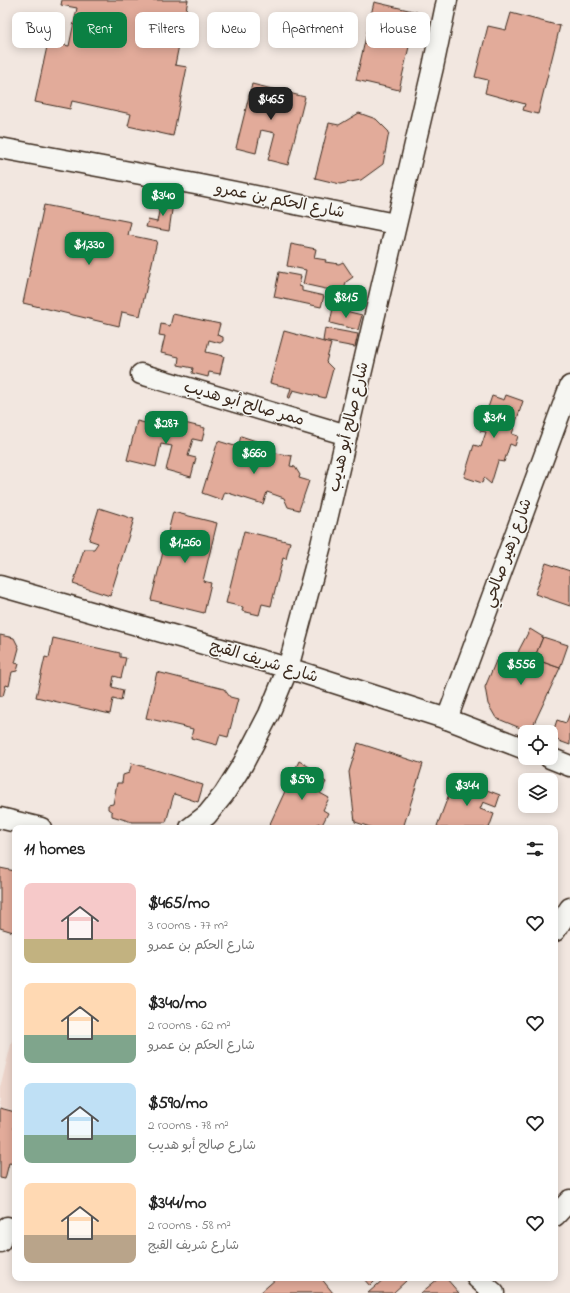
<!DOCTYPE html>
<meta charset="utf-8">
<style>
:root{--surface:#fff;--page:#f6f6f6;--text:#222;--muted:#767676;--accent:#0b8043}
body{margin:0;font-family:"Indie Flower","Playpen Sans Arabic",sans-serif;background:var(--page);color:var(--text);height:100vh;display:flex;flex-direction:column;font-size:15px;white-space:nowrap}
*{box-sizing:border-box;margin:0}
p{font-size:13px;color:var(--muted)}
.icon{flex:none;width:22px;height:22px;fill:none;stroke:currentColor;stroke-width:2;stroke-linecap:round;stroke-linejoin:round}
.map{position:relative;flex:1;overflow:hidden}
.details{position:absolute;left:12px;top:825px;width:546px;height:456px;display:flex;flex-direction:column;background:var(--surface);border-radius:8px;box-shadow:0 2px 10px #0003}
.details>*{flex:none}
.top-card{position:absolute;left:12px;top:12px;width:546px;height:36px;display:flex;gap:8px}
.controls{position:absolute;left:518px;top:725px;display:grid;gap:8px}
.controls a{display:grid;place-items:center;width:40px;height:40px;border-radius:8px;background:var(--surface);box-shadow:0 2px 10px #0003;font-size:20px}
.price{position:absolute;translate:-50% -34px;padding:0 9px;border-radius:8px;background:var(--accent);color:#fff;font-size:13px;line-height:26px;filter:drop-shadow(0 1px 2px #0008)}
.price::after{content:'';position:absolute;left:50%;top:24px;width:12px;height:9px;margin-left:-6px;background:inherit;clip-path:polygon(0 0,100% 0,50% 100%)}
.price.active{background:#222;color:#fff}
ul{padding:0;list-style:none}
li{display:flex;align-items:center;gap:12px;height:100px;padding:0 12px}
li span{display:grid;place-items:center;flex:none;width:112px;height:80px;border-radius:8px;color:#555}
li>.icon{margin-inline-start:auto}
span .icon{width:48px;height:48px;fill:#fffc;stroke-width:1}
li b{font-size:17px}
h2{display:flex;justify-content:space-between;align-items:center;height:48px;padding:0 12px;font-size:17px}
.pill{padding:0 14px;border-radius:8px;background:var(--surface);box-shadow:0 2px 10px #0003;font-size:14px;line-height:36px}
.pill.active{background:var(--accent);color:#fff}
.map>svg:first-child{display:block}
.built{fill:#edd5cb}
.building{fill:#e2ab9a;stroke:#3b2a1e}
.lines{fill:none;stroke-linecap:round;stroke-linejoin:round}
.minor-casing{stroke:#3b2a1e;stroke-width:23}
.minor{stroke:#f6f6f2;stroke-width:20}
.labels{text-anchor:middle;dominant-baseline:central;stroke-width:3;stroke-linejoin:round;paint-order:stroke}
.street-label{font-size:16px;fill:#3b2a1e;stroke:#f6f6f2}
</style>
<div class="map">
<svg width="570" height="1293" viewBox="0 0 570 1293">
<rect width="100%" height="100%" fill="#f2e7e0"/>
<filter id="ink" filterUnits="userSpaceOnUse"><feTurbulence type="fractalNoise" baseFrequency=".025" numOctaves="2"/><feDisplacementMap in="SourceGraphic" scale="8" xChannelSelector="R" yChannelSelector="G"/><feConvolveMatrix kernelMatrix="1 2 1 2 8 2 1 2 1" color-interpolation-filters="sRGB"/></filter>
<g filter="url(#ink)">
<!-- built -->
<path class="built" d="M 15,1029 L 15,1111 L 0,1107 L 0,1088 Z"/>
<!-- building -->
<g class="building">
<path d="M 62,0 L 188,0 L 175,65 L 187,67 L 173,136 L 128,126 L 131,114 L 72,101 L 70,109 L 35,102 L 48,42 L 69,46 L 77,8 L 61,5 Z"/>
<path d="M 374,2 L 417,12 L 399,90 L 356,80 Z"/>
<path d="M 511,13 L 560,26 L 538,114 L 523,110 L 525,104 L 485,93 L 488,80 L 475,77 L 488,26 L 506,30 Z"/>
<path d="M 252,84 L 305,97 L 288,165 L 268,160 L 275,133 L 261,130 L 256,153 L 236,148 Z"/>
<path d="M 359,113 L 376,119 L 389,132 L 383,164 L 361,180 L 340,184 L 315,178 L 329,123 L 339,125 Z"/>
<path d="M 161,201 L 173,203 L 169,231 L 146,227 L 148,220 L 157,222 Z"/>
<path d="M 44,205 L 131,222 L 128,235 L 157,241 L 140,316 L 122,312 L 119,326 L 23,303 Z"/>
<path d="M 291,244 L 316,249 L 314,258 L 326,260 L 325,262 L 339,264 L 343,262 L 353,277 L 346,282 L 343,296 L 348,297 L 346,308 L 327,304 L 330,290 L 303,284 L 306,270 L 287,266 Z"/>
<path d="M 279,272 L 301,276 L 299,286 L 302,287 L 302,291 L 324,296 L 321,307 L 274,297 Z"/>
<path d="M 333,308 L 362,315 L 358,330 L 330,323 Z"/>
<path d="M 173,314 L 220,324 L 217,335 L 223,337 L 223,341 L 220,343 L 209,340 L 206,352 L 224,356 L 220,374 L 209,372 L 208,377 L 192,373 L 193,368 L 178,365 L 179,357 L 161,353 L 165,336 L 159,335 L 161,324 L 170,326 Z"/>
<path d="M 325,328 L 358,334 L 355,347 L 323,341 Z"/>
<path d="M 284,331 L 331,344 L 326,362 L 333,369 L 325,398 L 293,390 L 290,398 L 288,398 L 291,388 L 270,383 Z"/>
<path d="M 506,395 L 523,401 L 512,434 L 518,436 L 515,446 L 510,444 L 504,462 L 498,461 L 491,484 L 484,478 L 482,483 L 464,477 L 474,445 L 481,447 L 486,432 L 480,431 L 492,396 L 504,400 Z"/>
<path d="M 172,420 L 205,428 L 202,441 L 193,439 L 188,456 L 196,458 L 191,477 L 166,470 L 172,446 L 161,444 L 156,467 L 127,460 L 137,421 L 170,429 Z"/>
<path d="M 241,436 L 259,442 L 256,453 L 264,458 L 271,452 L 292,456 L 290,466 L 295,467 L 300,475 L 299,478 L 309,481 L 299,510 L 288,507 L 284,498 L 267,492 L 263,504 L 225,492 L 222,500 L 202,493 L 218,441 L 238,447 Z"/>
<path d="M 99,508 L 134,519 L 110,596 L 73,584 L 84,549 L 94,549 L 98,543 L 89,540 Z"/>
<path d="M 173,512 L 217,523 L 203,581 L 211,583 L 204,613 L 151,600 Z"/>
<path d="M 244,531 L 290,542 L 286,559 L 283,558 L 271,606 L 262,604 L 259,615 L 242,611 L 243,607 L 226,603 Z"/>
<path d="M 546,563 L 570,571 L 570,606 L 535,594 Z"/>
<path d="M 530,629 L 543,637 L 534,659 L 560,668 L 530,732 L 496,718 L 488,704 L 485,687 L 496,661 L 514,667 L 519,650 Z"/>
<path d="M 0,635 L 14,638 L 19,648 L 15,663 L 19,664 L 17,671 L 12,672 L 9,686 L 6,685 L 3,696 L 0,696 Z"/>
<path d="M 543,637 L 568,645 L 560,668 L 534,659 Z"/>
<path d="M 53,638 L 120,653 L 120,657 L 126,658 L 121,678 L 114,676 L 112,687 L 123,690 L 121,701 L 113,699 L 110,714 L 36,697 L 45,657 L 49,658 Z"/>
<path d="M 157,672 L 224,689 L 230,697 L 238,699 L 228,737 L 220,735 L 217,745 L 191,738 L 193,729 L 146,718 Z"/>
<path d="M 570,713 L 570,745 L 551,738 L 557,720 L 566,723 Z"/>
<path d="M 358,743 L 423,764 L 403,828 L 373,828 L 355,822 L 349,772 Z"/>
<path d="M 299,761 L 322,774 L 322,779 L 326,782 L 320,793 L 329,798 L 323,810 L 328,813 L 322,825 L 318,823 L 317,828 L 268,828 Z"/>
<path d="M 132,763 L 203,785 L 198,802 L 174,794 L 166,822 L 132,822 L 112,816 L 112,812 L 108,809 L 108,805 L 113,804 L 117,783 L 122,783 L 123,775 L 129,773 Z"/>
<path d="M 455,778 L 500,795 L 496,807 L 483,802 L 480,809 L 494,814 L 489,828 L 441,828 L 437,826 Z"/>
<path d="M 0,868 L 15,871 L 13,884 L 15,884 L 15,925 L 13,932 L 0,928 Z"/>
<path d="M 0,1108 L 15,1112 L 14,1129 L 15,1129 L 15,1164 L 9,1163 L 5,1179 L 0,1178 Z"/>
<path d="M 277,1278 L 321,1278 L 333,1293 L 260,1293 Z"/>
<path d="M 363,1278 L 378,1278 L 370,1286 Z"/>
<path d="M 385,1278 L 403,1278 L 406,1281 L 393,1293 L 368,1293 Z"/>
<path d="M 439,1278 L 446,1278 L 459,1293 L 421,1293 Z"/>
</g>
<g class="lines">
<!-- minor casing -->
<g class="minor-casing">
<g id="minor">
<path d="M 0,148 L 195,184 L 395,224"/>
<path d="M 141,374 L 347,435"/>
<path d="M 0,586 L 288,668 L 447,719 L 525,749"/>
<path d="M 447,719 L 570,386"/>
<path d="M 550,758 L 570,766"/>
<path d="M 0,818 L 41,828"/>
<path d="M 190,828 L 207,815 L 224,794 L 243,764 L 269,714 L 288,668 L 321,545 L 433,67 L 447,0"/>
<path d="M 555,931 L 570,908"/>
<path d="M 555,1216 L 570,1200"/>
<path d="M 0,1242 L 7,1227"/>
<path d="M 477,1278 L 494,1293"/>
</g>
</g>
<!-- minor -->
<use href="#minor" class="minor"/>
</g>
</g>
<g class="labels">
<!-- street labels -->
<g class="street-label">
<text transform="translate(280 201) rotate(11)">شارع الحكم بن عمرو</text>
<text transform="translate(244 404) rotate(16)">ممر صالح أبو هديب</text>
<text transform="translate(349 427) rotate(-77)">شارع صالح أبو هديب</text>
<text transform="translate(508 553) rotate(-70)">شارع زهير صالحي</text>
<text transform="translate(264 662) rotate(17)">شارع شريف القبج</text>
</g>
</g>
</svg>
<div class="controls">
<a><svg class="icon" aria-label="locate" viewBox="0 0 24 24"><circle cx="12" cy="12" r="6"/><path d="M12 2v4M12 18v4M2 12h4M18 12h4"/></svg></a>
<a><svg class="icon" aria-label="layers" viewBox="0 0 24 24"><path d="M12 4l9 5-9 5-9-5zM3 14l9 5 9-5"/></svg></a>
</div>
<b class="price active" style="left:271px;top:121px">$465</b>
<b class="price" style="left:163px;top:217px">$340</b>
<b class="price" style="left:89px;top:266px">$1,330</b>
<b class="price" style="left:346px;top:319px">$815</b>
<b class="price" style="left:494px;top:439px">$314</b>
<b class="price" style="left:166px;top:445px">$287</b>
<b class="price" style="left:254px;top:475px">$660</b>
<b class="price" style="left:185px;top:564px">$1,260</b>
<b class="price" style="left:521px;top:686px">$556</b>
<b class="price" style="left:302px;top:801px">$590</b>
<b class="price" style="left:467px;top:807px">$344</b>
<div class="top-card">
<a class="pill">Buy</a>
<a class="pill active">Rent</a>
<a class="pill">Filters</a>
<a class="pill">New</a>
<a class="pill">Apartment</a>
<a class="pill">House</a>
</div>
<section class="details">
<h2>11 homes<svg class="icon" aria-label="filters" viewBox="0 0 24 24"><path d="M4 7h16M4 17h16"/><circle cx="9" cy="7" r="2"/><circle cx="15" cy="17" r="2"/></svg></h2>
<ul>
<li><span style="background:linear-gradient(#f6c9c9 70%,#c2b280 0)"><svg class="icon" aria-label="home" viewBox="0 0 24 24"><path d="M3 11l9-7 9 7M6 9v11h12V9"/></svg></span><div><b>$465/mo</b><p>3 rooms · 77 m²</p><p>شارع الحكم بن عمرو</p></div><svg class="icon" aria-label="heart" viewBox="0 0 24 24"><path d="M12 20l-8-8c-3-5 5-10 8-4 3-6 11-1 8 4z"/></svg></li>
<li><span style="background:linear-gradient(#ffd9b3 65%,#7fa58c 0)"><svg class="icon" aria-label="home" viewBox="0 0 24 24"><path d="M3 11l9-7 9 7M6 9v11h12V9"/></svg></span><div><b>$340/mo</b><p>2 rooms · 62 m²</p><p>شارع الحكم بن عمرو</p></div><svg class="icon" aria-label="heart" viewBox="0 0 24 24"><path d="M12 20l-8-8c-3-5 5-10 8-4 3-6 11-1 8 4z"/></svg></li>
<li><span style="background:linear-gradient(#bfe0f5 65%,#7fa58c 0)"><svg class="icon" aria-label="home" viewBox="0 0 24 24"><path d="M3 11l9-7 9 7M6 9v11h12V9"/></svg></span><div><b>$590/mo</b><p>2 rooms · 78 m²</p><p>شارع صالح أبو هديب</p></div><svg class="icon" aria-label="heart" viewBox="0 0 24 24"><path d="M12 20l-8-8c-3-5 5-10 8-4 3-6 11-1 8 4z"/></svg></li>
<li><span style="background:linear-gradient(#ffd9b3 65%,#b9a48a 0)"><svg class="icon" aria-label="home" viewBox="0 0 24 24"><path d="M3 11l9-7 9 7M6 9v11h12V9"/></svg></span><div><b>$344/mo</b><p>2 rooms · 58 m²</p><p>شارع شريف القبج</p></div><svg class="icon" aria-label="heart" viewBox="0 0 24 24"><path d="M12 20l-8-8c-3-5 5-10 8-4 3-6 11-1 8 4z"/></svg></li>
</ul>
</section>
</div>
